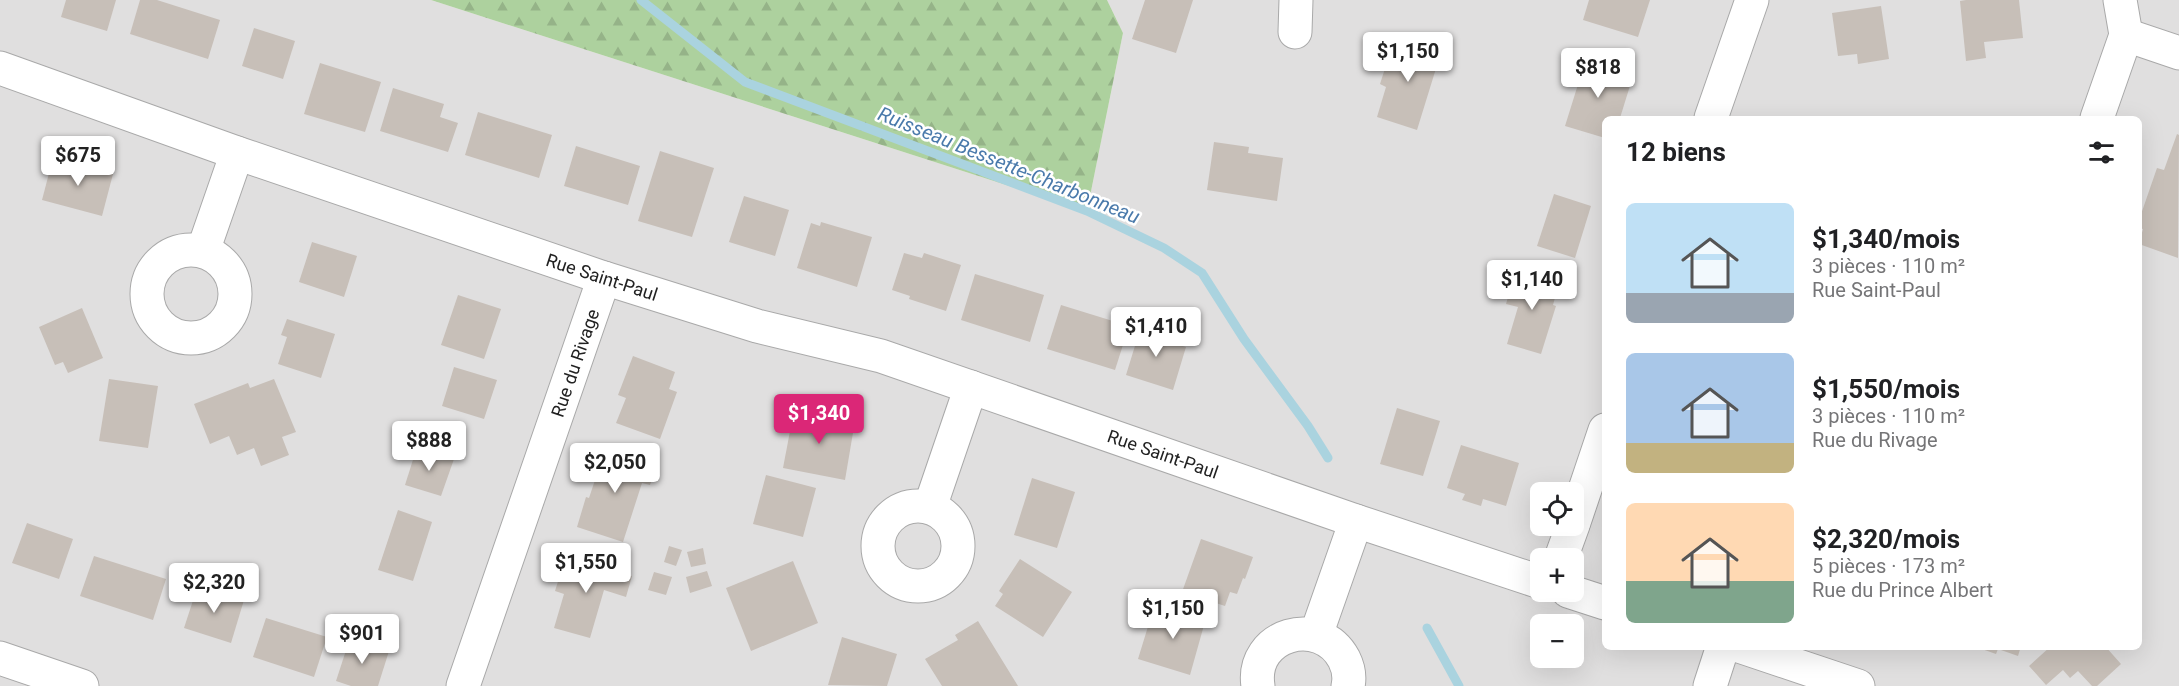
<!DOCTYPE html>
<html lang="fr">
<meta charset="utf-8">
<style>
:root{--surface:#fff;--page:#f2f2f2;--text:#202124;--muted:#757577;--accent:#db2777}
body{margin:0;font-family:Roboto,sans-serif;background:var(--page);color:var(--text);height:100vh;display:flex;flex-direction:column;font-size:22px;white-space:nowrap}
*{box-sizing:border-box;margin:0}
p{font-size:20px;color:var(--muted)}
.icon{flex:none;width:33px;height:33px;fill:none;stroke:currentColor;stroke-width:2;stroke-linecap:round;stroke-linejoin:round}
.map{position:relative;flex:1;overflow:hidden}
.details{position:absolute;left:1602px;top:116px;width:540px;height:534px;display:flex;flex-direction:column;background:var(--surface);border-radius:9px;box-shadow:0 6px 24px #0002}
.details>*{flex:none}
.buttons{position:absolute;left:1530px;top:482px;display:grid;gap:12px}
.buttons a{display:grid;place-items:center;width:54px;height:54px;border-radius:9px;background:var(--surface);box-shadow:0 6px 24px #0002;font-size:30px}
.price{position:absolute;translate:-50% -51px;padding:0 14px;border-radius:6px;background:#fff;color:#222;font-size:20px;line-height:39px;filter:drop-shadow(0 2px 3px #0008)}
.price::after{content:'';position:absolute;left:50%;top:36px;width:18px;height:14px;margin-left:-9px;background:inherit;clip-path:polygon(0 0,100% 0,50% 100%)}
.price.selected{background:var(--accent);color:#fff}
ul{padding:0;list-style:none}
li{display:flex;align-items:center;gap:18px;height:150px;padding:0 24px}
li span{display:grid;place-items:center;flex:none;width:168px;height:120px;border-radius:9px;color:#555}
li>.icon{margin-inline-start:auto}
span .icon{width:72px;height:72px;fill:#fffc;stroke-width:1}
li b{font-size:26px}
h2{display:flex;justify-content:space-between;align-items:center;height:72px;padding:0 24px;font-size:26px}
.map>svg:first-child{display:block}
.residential{fill:#e0dfdf;fill-rule:evenodd}
.forest{fill:url(#forest-firs)}
.lines{fill:none;stroke-linecap:round;stroke-linejoin:round}
.stream{stroke:#aad3df;stroke-width:9}
.building{fill:#c7bfb8}
.minor-casing{stroke:#a9a9a9;stroke-width:35}
.minor{stroke:#fff;stroke-width:33}
.labels{text-anchor:middle;dominant-baseline:central;stroke-width:5;stroke-linejoin:round;paint-order:stroke}
.street-label{font-size:18px;fill:#222;stroke:#fff}
.water-label{font-size:20px;font-style:italic;fill:#4a7aab;stroke:#fff}
</style>
<div class="map">
<svg width="2179" height="686" viewBox="0 0 2179 686">
<defs>
<pattern id="forest-firs" width="22" height="20" patternUnits="userSpaceOnUse" patternTransform="scale(1.5)"><rect width="22" height="20" fill="#add19e"/><path d="M5 1l3.5 6h-7zM16 11l3.5 6h-7z" fill="#95b388"/></pattern>
</defs>
<rect width="100%" height="100%" fill="#f2efe9"/>
<!-- residential -->
<path class="residential" d="M 0,0 L 431,0 L 1087,211 L 1123,33 L 1107,0 L 2179,0 L 2179,686 L 0,686 ZM 1605,118 L 2139,118 L 2139,646 L 1605,646 ZM 1540,492 L 1574,492 L 1574,525 L 1540,525 ZM 1540,558 L 1574,558 L 1574,591 L 1540,591 ZM 1540,624 L 1574,624 L 1574,657 L 1540,657 Z"/>
<!-- forest -->
<path class="forest" d="M 431,0 L 1107,0 L 1123,33 L 1087,211 Z"/>
<g class="lines">
<!-- stream -->
<g class="stream">
<path d="M 641,0 L 745,82 L 1087,211 L 1164,248 L 1202,273 L 1244,339 L 1308,426 L 1328,458"/>
<path d="M 1427,628 L 1459,686"/>
</g>
</g>
<!-- building -->
<g class="building">
<path d="M 66,0 L 116,0 L 107,31 L 61,17 Z"/>
<path d="M 140,0 L 157,0 L 220,20 L 208,59 L 130,34 Z"/>
<path d="M 1145,0 L 1193,0 L 1176,53 L 1132,39 Z"/>
<path d="M 1589,0 L 1650,0 L 1638,37 L 1583,20 Z"/>
<path d="M 1966,0 L 2019,0 L 2023,38 L 1984,42 L 1986,58 L 1966,61 L 1960,1 Z"/>
<path d="M 1881,6 L 1889,59 L 1858,64 L 1857,54 L 1838,56 L 1832,13 Z"/>
<path d="M 254,28 L 295,41 L 283,79 L 242,66 Z"/>
<path d="M 1402,37 L 1442,49 L 1417,130 L 1377,117 L 1386,87 L 1380,84 L 1389,56 L 1395,58 Z"/>
<path d="M 1585,62 L 1633,76 L 1620,118 L 1605,118 L 1605,138 L 1565,126 Z"/>
<path d="M 320,63 L 381,82 L 365,132 L 304,114 Z"/>
<path d="M 393,88 L 444,104 L 440,117 L 458,123 L 448,152 L 380,131 Z"/>
<path d="M 478,112 L 552,135 L 539,178 L 465,155 Z"/>
<path d="M 2177,134 L 2179,135 L 2178,258 L 2139,244 L 2143,229 L 2139,228 L 2139,220 L 2157,168 L 2164,170 Z"/>
<path d="M 1214,142 L 1249,147 L 1248,153 L 1283,158 L 1277,201 L 1207,190 Z"/>
<path d="M 576,146 L 640,166 L 628,205 L 564,186 Z"/>
<path d="M 660,151 L 714,168 L 692,237 L 638,221 Z"/>
<path d="M 53,158 L 113,174 L 102,216 L 42,200 Z"/>
<path d="M 1554,194 L 1591,206 L 1575,258 L 1537,246 Z"/>
<path d="M 744,196 L 789,210 L 775,256 L 729,242 Z"/>
<path d="M 821,222 L 872,237 L 857,287 L 797,268 L 811,223 L 820,226 Z"/>
<path d="M 312,242 L 357,256 L 344,297 L 299,282 Z"/>
<path d="M 904,253 L 922,258 L 924,253 L 961,265 L 946,311 L 909,299 L 910,296 L 892,290 Z"/>
<path d="M 1516,270 L 1559,283 L 1553,305 L 1556,306 L 1541,354 L 1507,344 L 1518,307 L 1506,304 Z"/>
<path d="M 975,274 L 1044,295 L 1030,342 L 961,320 Z"/>
<path d="M 458,295 L 501,309 L 484,359 L 441,345 Z"/>
<path d="M 1061,305 L 1129,326 L 1115,370 L 1047,349 Z"/>
<path d="M 82,308 L 103,358 L 68,373 L 63,362 L 55,365 L 39,327 Z"/>
<path d="M 287,319 L 335,334 L 321,378 L 278,364 L 287,337 L 281,335 Z"/>
<path d="M 1142,323 L 1165,330 L 1161,339 L 1186,347 L 1173,390 L 1126,375 Z"/>
<path d="M 633,356 L 675,372 L 669,389 L 677,392 L 660,439 L 616,423 L 626,398 L 618,395 Z"/>
<path d="M 454,367 L 497,380 L 484,419 L 442,406 Z"/>
<path d="M 109,379 L 158,386 L 148,448 L 99,441 Z"/>
<path d="M 274,379 L 296,432 L 282,437 L 289,455 L 261,466 L 254,448 L 237,455 L 229,436 L 210,444 L 194,404 L 248,383 L 250,388 Z"/>
<path d="M 1397,408 L 1440,421 L 1423,476 L 1380,464 Z"/>
<path d="M 794,410 L 855,421 L 845,480 L 783,468 Z"/>
<path d="M 1461,445 L 1519,463 L 1506,506 L 1483,499 L 1481,506 L 1462,500 L 1465,494 L 1447,488 Z"/>
<path d="M 417,447 L 454,459 L 441,496 L 405,485 Z"/>
<path d="M 606,447 L 657,464 L 650,485 L 642,483 L 623,542 L 577,527 L 586,497 L 589,498 Z"/>
<path d="M 766,475 L 816,488 L 803,537 L 753,524 Z"/>
<path d="M 1032,478 L 1075,492 L 1057,548 L 1014,535 Z"/>
<path d="M 398,510 L 432,522 L 413,581 L 378,570 Z"/>
<path d="M 27,523 L 73,539 L 59,579 L 12,563 Z"/>
<path d="M 1201,539 L 1253,557 L 1245,579 L 1243,578 L 1237,594 L 1230,592 L 1225,606 L 1182,592 Z"/>
<path d="M 669,546 L 682,550 L 676,566 L 664,562 Z"/>
<path d="M 703,548 L 706,564 L 691,567 L 687,552 Z"/>
<path d="M 94,556 L 166,579 L 153,620 L 80,596 Z"/>
<path d="M 566,556 L 632,576 L 626,597 L 604,590 L 590,638 L 554,628 L 564,594 L 555,591 Z"/>
<path d="M 1020,559 L 1072,592 L 1043,637 L 995,606 L 1003,594 L 999,591 Z"/>
<path d="M 793,561 L 818,623 L 751,651 L 726,588 Z"/>
<path d="M 707,571 L 712,586 L 690,593 L 686,577 Z"/>
<path d="M 654,572 L 672,577 L 666,595 L 648,590 Z"/>
<path d="M 198,585 L 244,600 L 231,643 L 184,628 Z"/>
<path d="M 1163,605 L 1206,618 L 1190,675 L 1138,659 L 1150,620 L 1158,623 Z"/>
<path d="M 266,618 L 327,637 L 314,677 L 253,657 Z"/>
<path d="M 978,621 L 1018,686 L 942,686 L 925,659 L 958,640 L 955,635 Z"/>
<path d="M 842,637 L 897,654 L 887,686 L 828,685 Z"/>
<path d="M 350,638 L 389,651 L 378,686 L 351,686 L 336,681 Z"/>
<path d="M 2021,646 L 2018,656 L 1998,649 L 1996,654 L 1976,647 Z"/>
<path d="M 2051,646 L 2105,646 L 2121,664 L 2097,686 L 2092,686 L 2078,671 L 2070,678 L 2063,670 L 2046,685 L 2029,666 Z"/>
</g>
<g class="lines">
<!-- minor casing -->
<g class="minor-casing">
<g id="minor">
<path d="M 1295,32 L 1296,0"/>
<path d="M 2126,35 L 2179,53"/>
<path d="M 0,68 L 237,153 L 604,278 L 757,326 L 881,356 L 1356,521 L 1540,582"/>
<path d="M 1711,118 L 1752,0"/>
<path d="M 2097,118 L 2126,35 L 2120,0"/>
<circle cx="191" cy="294" r="44"/>
<path d="M 203,251 L 237,153"/>
<circle cx="918" cy="546" r="40"/>
<path d="M 930,507 L 971,387"/>
<path d="M 1574,522 L 1605,430"/>
<path d="M 1561,558 L 1573,525"/>
<path d="M 1568,591 L 1605,603"/>
<path d="M 1316,635 L 1356,521"/>
<path d="M 1739,646 L 1858,686"/>
<path d="M 0,658 L 82,686"/>
<path d="M 463,686 L 604,278"/>
<path d="M 1258,686 C 1250,634 1320,614 1344,659 C 1348,667 1350,677 1348,686"/>
<path d="M 1710,686 L 1723,646"/>
</g>
</g>
<!-- minor -->
<use href="#minor" class="minor"/>
</g>
<g class="labels">
<!-- street labels -->
<g class="street-label">
<text transform="translate(602 277) rotate(18)">Rue Saint-Paul</text>
<text transform="translate(575 363) rotate(-71)">Rue du Rivage</text>
<text transform="translate(1163 454) rotate(19)">Rue Saint-Paul</text>
</g>
<!-- water labels -->
<g class="water-label">
<text transform="translate(1009 165) rotate(22)">Ruisseau Bessette-Charbonneau</text>
</g>
</g>
</svg>
<div class="buttons">
<a><svg class="icon" aria-label="locate" viewBox="0 0 24 24"><circle cx="12" cy="12" r="6"/><path d="M12 2v4M12 18v4M2 12h4M18 12h4"/></svg></a>
<a>+</a>
<a>−</a>
</div>
<b class="price" style="left:1408px;top:83px">$1,150</b>
<b class="price" style="left:1598px;top:99px">$818</b>
<b class="price" style="left:78px;top:187px">$675</b>
<b class="price" style="left:1532px;top:311px">$1,140</b>
<b class="price" style="left:1156px;top:358px">$1,410</b>
<b class="price selected" style="left:819px;top:445px">$1,340</b>
<b class="price" style="left:429px;top:472px">$888</b>
<b class="price" style="left:615px;top:494px">$2,050</b>
<b class="price" style="left:586px;top:594px">$1,550</b>
<b class="price" style="left:214px;top:614px">$2,320</b>
<b class="price" style="left:1173px;top:640px">$1,150</b>
<b class="price" style="left:362px;top:665px">$901</b>
<section class="details">
<h2>12 biens<svg class="icon" aria-label="filters" viewBox="0 0 24 24"><path d="M4 7h16M4 17h16"/><circle cx="9" cy="7" r="2"/><circle cx="15" cy="17" r="2"/></svg></h2>
<ul>
<li><span style="background:linear-gradient(#bfe0f5 75%,#9aa5b1 0)"><svg class="icon" aria-label="home" viewBox="0 0 24 24"><path d="M3 11l9-7 9 7M6 9v11h12V9"/></svg></span><div><b>$1,340/mois</b><p>3 pièces · 110 m²</p><p>Rue Saint-Paul</p></div></li>
<li><span style="background:linear-gradient(#a9c7e8 75%,#c2b280 0)"><svg class="icon" aria-label="home" viewBox="0 0 24 24"><path d="M3 11l9-7 9 7M6 9v11h12V9"/></svg></span><div><b>$1,550/mois</b><p>3 pièces · 110 m²</p><p>Rue du Rivage</p></div></li>
<li><span style="background:linear-gradient(#ffd9b3 65%,#7fa58c 0)"><svg class="icon" aria-label="home" viewBox="0 0 24 24"><path d="M3 11l9-7 9 7M6 9v11h12V9"/></svg></span><div><b>$2,320/mois</b><p>5 pièces · 173 m²</p><p>Rue du Prince Albert</p></div></li>
</ul>
</section>
</div>
